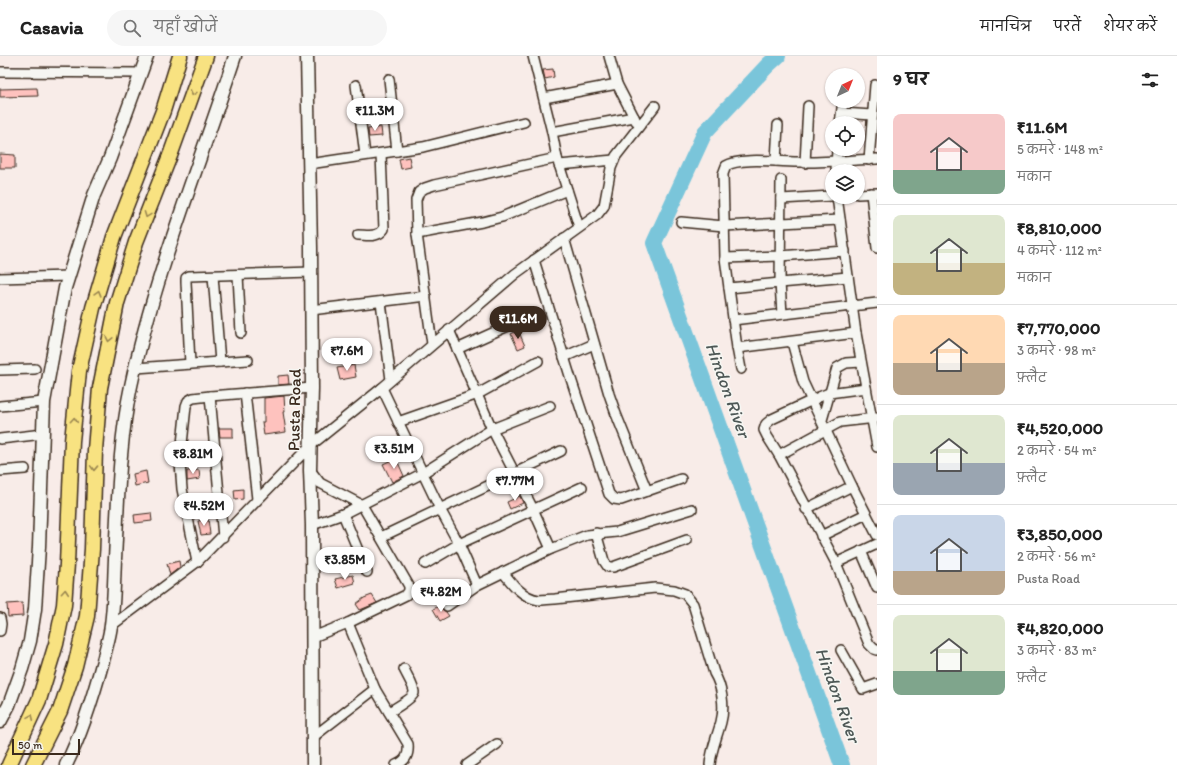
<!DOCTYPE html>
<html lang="hi">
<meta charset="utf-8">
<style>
:root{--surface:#fff;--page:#f6f6f6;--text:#222;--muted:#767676;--line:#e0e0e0;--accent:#3b2a1e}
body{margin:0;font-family:Itim,"Playpen Sans Deva",sans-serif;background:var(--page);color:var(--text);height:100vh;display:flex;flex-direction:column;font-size:15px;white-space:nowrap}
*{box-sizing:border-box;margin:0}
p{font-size:13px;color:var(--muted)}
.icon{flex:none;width:22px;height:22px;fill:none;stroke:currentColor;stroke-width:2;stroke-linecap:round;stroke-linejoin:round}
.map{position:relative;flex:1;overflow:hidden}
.drawer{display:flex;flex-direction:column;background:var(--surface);width:300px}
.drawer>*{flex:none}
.needle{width:26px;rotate:43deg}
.fabs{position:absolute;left:825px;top:12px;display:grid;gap:8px}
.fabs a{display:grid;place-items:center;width:40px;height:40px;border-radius:50%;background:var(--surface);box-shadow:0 1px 3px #0004;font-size:20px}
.scale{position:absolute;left:12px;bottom:10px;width:68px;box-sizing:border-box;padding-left:4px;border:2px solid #3b2a1e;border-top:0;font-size:11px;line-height:14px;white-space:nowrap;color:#3b2a1e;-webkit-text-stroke:3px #f6f6f2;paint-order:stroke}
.price{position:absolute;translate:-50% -34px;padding:0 9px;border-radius:14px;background:#fff;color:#222;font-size:13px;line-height:26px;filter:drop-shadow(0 1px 2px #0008)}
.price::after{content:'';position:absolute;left:50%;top:24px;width:12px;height:9px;margin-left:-6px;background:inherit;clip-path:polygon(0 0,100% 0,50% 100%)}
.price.active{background:var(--accent);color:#fff}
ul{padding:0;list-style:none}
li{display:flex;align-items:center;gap:12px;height:100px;padding:0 16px}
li+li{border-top:1px solid var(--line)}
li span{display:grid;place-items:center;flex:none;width:112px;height:80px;border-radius:8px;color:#555}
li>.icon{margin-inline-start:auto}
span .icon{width:48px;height:48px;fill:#fffc;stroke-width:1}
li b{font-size:17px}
h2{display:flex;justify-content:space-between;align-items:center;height:48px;padding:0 16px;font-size:17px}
header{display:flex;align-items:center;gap:24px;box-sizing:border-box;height:56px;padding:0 20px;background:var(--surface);border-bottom:1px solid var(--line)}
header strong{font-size:19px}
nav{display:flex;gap:22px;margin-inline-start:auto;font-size:14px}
.search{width:280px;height:36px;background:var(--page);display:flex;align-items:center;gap:10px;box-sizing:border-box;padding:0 14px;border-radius:22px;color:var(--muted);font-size:15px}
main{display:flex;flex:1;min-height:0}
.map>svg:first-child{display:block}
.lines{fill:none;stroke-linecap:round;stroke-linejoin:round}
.river{stroke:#7ac5da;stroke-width:16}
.building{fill:#fec2be;stroke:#3b2a1e}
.street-casing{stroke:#3b2a1e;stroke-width:12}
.secondary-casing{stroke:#3b2a1e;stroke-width:15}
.primary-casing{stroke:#3b2a1e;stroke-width:17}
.street{stroke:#f6f6f2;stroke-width:9}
.secondary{stroke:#f6f6f2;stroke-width:12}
.primary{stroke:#f8e281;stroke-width:14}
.oneway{stroke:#9a8650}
.labels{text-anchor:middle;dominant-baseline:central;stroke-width:3;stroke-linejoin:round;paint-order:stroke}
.street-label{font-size:17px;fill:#3b2a1e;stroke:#f6f6f2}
.water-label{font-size:18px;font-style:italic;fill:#4e5856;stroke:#f6f6f2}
</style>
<header>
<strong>Casavia</strong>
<div class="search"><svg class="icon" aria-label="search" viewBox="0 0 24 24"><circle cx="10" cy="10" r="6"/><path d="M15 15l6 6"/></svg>यहाँ खोजें</div>
<nav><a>मानचित्र</a><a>परतें</a><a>शेयर करें</a></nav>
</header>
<main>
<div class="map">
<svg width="877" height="709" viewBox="0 0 877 709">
<rect width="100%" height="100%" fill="#f8ece8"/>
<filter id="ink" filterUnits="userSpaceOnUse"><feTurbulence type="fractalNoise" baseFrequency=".025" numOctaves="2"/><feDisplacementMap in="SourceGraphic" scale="8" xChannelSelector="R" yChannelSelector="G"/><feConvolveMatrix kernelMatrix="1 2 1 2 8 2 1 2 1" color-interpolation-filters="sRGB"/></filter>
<g filter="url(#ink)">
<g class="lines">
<!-- river -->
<path class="river" d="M 778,0 L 768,9 L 705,76 L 654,187 L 842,709"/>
</g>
<!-- building -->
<g class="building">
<path d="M 553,13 L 554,21 L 545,23 L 543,14 Z"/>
<path d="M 37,32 L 38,40 L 0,41 L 0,33 Z"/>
<path d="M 381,71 L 382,80 L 369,81 L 368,73 Z"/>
<path d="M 0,98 L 15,99 L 15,112 L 0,112 Z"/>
<path d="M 409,101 L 411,111 L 401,113 L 399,103 Z"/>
<path d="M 518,274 L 525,290 L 518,293 L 511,278 Z"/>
<path d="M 354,309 L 356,321 L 340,324 L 337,312 Z"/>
<path d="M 288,319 L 289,328 L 278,329 L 278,320 Z"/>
<path d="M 284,340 L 285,356 L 283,356 L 286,376 L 264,379 L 262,366 L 264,366 L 264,342 Z"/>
<path d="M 219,372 L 233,372 L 233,381 L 220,381 Z"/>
<path d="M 396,402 L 404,420 L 392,426 L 383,408 Z"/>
<path d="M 199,414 L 200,423 L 187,425 L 187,415 Z"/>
<path d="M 146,415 L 148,427 L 135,430 L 133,418 Z"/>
<path d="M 243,433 L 243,443 L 235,444 L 234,434 Z"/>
<path d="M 520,440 L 523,447 L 510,453 L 507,446 Z"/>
<path d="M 151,457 L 152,465 L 135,467 L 134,459 Z"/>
<path d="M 208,463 L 210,478 L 201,479 L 198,465 Z"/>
<path d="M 179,505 L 180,511 L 170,519 L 167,508 Z"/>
<path d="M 353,519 L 355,527 L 338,532 L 335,523 Z"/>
<path d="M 372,539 L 377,547 L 360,554 L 356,548 L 364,542 Z"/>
<path d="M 22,547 L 23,560 L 8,561 L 7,548 Z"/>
<path d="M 441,549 L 442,553 L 446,556 L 449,560 L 440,565 L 433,553 Z"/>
</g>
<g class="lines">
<!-- street casing -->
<g class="street-casing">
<g id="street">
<path d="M 533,0 L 552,76 L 557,102 L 579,171"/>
<path d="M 609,0 L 617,28 L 636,65"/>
<path d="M 0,16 L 140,17"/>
<path d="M 389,23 L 397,95"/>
<path d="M 356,29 L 365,99"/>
<path d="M 544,42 L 617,28"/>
<path d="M 842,57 L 872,59"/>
<path d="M 840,67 L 843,45"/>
<path d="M 552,76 L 634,61"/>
<path d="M 869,104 L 875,29"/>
<path d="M 776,105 L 778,69"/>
<path d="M 805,107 L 808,50"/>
<path d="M 309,108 L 423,91 L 524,66"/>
<path d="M 559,109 L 614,104"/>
<path d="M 836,115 L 837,93"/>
<path d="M 781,124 L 780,227 L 782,258"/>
<path d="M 871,137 L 877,192"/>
<path d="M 858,138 L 877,137"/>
<path d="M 837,141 L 856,277 L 877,391"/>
<path d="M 781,143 L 832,140"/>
<path d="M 681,166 L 724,170 L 840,164"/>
<path d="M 417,178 L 482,166 L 502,161 L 567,134"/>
<path d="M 358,179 C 367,179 378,182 384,173 L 381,98"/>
<path d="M 564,182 L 609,338 L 616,358 L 647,435"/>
<path d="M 725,202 L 780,200 L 845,195"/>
<path d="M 534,204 L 570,320 L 609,438 L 614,443 L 621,444 L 681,423"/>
<path d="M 238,219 L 241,277"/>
<path d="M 213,220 L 220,306 L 248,304"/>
<path d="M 0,222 L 68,220"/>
<path d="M 729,232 L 780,227 L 848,221"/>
<path d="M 381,246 L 391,324"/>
<path d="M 311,254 L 426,240"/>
<path d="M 733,264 L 877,247"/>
<path d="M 449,274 L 492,373 L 533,453 L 551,493"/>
<path d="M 792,286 L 803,326 L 852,430 L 877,479"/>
<path d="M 432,288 L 417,178 L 416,144 L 419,136 L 425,132 L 434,129 L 557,102"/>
<path d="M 737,292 L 856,277"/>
<path d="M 457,293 L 528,261"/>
<path d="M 564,301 L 594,288"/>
<path d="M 190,308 L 186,226 L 186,222 L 189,220 L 311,216"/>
<path d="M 136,312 L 220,306"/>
<path d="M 741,313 L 737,292 L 725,202 L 723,118 L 726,110 C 740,100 787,107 806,106 C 829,106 853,104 877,103"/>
<path d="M 0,314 L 35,313"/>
<path d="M 382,332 L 440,453 L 459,488 L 477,529"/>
<path d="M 866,332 L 829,337 L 819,341 L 772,363 L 766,368 L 764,374 L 767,380 L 779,399 L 836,507 L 869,588 L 874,593 L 877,594"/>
<path d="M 245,337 L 257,443"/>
<path d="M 210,340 L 223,481"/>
<path d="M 0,350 L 44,346"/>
<path d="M 822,364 L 837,312 L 846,307 L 861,306"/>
<path d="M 398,366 L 478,338 L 538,305"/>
<path d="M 0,383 L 43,378"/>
<path d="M 779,399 L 840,366 L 876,362"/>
<path d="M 310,414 L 320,427 L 362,449 L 409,530 L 409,535 L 406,539 L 348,567 L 313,581"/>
<path d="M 0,415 L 25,413"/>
<path d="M 806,453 L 852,430"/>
<path d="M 343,458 L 367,516"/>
<path d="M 312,469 L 343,458 L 423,417 L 492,373 L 550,350"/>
<path d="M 596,477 L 604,505 L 608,511 L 613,511 L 687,484"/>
<path d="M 821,480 L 866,458"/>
<path d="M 381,481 L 561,395"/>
<path d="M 861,495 L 877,532"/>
<path d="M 197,506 L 182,433 L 180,407 L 186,350 L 188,345 L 193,342 L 210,340 L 312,332"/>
<path d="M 836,507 L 877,488"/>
<path d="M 425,508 L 459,488 L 582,431"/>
<path d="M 503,516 C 512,528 523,542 539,544 C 544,544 550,543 555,543 L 655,532 L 674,534 L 685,538 L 693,548 L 714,617 C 722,630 725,651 721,666 C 717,681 711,694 710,709"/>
<path d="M 447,550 L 477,529 L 551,493 L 587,479 L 617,476 L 692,453"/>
<path d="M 0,562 L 1,568 L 0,575"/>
<path d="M 348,567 L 375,633 L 408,688 C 409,699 406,705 396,709"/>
<path d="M 111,570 L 197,506 L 310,390 L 382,332 L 515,218 L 597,159 L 604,150 L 611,112 L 616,100 L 655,50"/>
<path d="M 841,594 L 863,633 L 877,628"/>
<path d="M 389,656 C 394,653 413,642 414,637 C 415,632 406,618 404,613"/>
<path d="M 313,681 L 375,633"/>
<path d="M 467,709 L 497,688"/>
</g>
</g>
<!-- secondary casing -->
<g class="secondary-casing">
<g id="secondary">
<path d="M 307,0 L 311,192 L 312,332 L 310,414 L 312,469 L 313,709"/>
<path d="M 0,666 L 9,649 L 22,613 L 30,585 L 35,553 L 39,491 L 44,346 L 65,232 L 94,139 L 110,102 L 147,0"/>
<path d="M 66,709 C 83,675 94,638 104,601 C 106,591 110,580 111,569 C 114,547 114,525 115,503 C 118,447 119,385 131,330 C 155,217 199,110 235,0"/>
</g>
</g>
<!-- primary casing -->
<g class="primary-casing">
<g id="primary">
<path d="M 9,709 L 39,644 L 56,588 L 64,549 L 67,508 L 72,385 L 79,315 L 93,252 L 114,181 L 163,55 L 180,0"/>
<path d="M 33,709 L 60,655 L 75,610 L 87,560 L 92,493 L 95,394 L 100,332 L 117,247 L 136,186 L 171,97 L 206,0"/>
</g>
</g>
<!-- street -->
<use href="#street" class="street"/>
<!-- secondary -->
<use href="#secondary" class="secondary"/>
<!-- primary -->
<use href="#primary" class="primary"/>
</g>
<!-- one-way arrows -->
<defs><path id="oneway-chevron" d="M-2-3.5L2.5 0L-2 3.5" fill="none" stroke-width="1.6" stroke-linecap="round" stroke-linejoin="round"/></defs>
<g class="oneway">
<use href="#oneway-chevron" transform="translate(193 37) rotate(110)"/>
<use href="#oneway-chevron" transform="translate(147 159) rotate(111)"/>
<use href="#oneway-chevron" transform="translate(98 237) rotate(-74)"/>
<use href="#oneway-chevron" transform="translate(109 283) rotate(102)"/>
<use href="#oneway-chevron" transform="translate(74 364) rotate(-85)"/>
<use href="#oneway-chevron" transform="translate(94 412) rotate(92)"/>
<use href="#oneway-chevron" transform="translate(65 536) rotate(-85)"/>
<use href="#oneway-chevron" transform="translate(31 661) rotate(-66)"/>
</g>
</g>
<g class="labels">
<!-- street labels -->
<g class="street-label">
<text transform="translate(294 354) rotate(-89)">Pusta Road</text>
</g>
<!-- water labels -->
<g class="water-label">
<text transform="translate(728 334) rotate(70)">Hindon River</text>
<text transform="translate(838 639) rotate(70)">Hindon River</text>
</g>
</g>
</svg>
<div class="fabs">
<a><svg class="needle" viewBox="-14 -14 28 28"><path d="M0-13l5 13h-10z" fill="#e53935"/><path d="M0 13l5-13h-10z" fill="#767676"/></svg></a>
<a><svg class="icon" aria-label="locate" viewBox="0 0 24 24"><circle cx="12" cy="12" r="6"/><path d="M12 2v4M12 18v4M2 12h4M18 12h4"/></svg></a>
<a><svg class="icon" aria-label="layers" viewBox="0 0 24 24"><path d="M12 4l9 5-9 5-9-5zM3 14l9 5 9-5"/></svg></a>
</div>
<div class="scale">50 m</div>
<b class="price" style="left:375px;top:76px">₹11.3M</b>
<b class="price active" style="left:518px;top:284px">₹11.6M</b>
<b class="price" style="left:347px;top:316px">₹7.6M</b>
<b class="price" style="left:394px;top:414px">₹3.51M</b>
<b class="price" style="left:193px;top:419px">₹8.81M</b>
<b class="price" style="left:515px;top:446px">₹7.77M</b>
<b class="price" style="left:204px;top:471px">₹4.52M</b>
<b class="price" style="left:345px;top:525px">₹3.85M</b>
<b class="price" style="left:441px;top:557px">₹4.82M</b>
</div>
<section class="drawer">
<h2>9 घर<svg class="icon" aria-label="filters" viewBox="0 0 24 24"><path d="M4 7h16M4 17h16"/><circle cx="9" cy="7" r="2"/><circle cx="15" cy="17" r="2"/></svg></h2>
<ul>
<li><span style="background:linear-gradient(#f6c9c9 70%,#7fa58c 0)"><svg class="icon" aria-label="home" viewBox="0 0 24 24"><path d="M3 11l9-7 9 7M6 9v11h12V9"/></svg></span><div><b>₹11.6M</b><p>5 कमरे · 148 m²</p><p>मकान</p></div></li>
<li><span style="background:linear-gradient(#dfe7d0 60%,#c2b280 0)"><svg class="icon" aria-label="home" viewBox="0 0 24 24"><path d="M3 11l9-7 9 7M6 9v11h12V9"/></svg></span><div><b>₹8,810,000</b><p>4 कमरे · 112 m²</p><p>मकान</p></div></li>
<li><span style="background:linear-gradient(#ffd9b3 60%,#b9a48a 0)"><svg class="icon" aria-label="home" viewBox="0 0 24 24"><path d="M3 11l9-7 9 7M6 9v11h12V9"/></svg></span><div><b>₹7,770,000</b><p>3 कमरे · 98 m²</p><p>फ़्लैट</p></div></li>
<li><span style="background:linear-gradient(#dfe7d0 60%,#9aa5b1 0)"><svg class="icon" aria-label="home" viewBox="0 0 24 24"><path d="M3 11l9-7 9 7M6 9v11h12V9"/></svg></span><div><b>₹4,520,000</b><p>2 कमरे · 54 m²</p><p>फ़्लैट</p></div></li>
<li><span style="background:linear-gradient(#c9d6e8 70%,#b9a48a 0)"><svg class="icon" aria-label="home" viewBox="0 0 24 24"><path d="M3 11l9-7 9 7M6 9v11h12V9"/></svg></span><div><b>₹3,850,000</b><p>2 कमरे · 56 m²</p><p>Pusta Road</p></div></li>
<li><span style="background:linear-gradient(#dfe7d0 70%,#7fa58c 0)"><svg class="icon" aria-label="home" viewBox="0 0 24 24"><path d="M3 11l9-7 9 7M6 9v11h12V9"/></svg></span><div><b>₹4,820,000</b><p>3 कमरे · 83 m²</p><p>फ़्लैट</p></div></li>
</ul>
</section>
</main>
